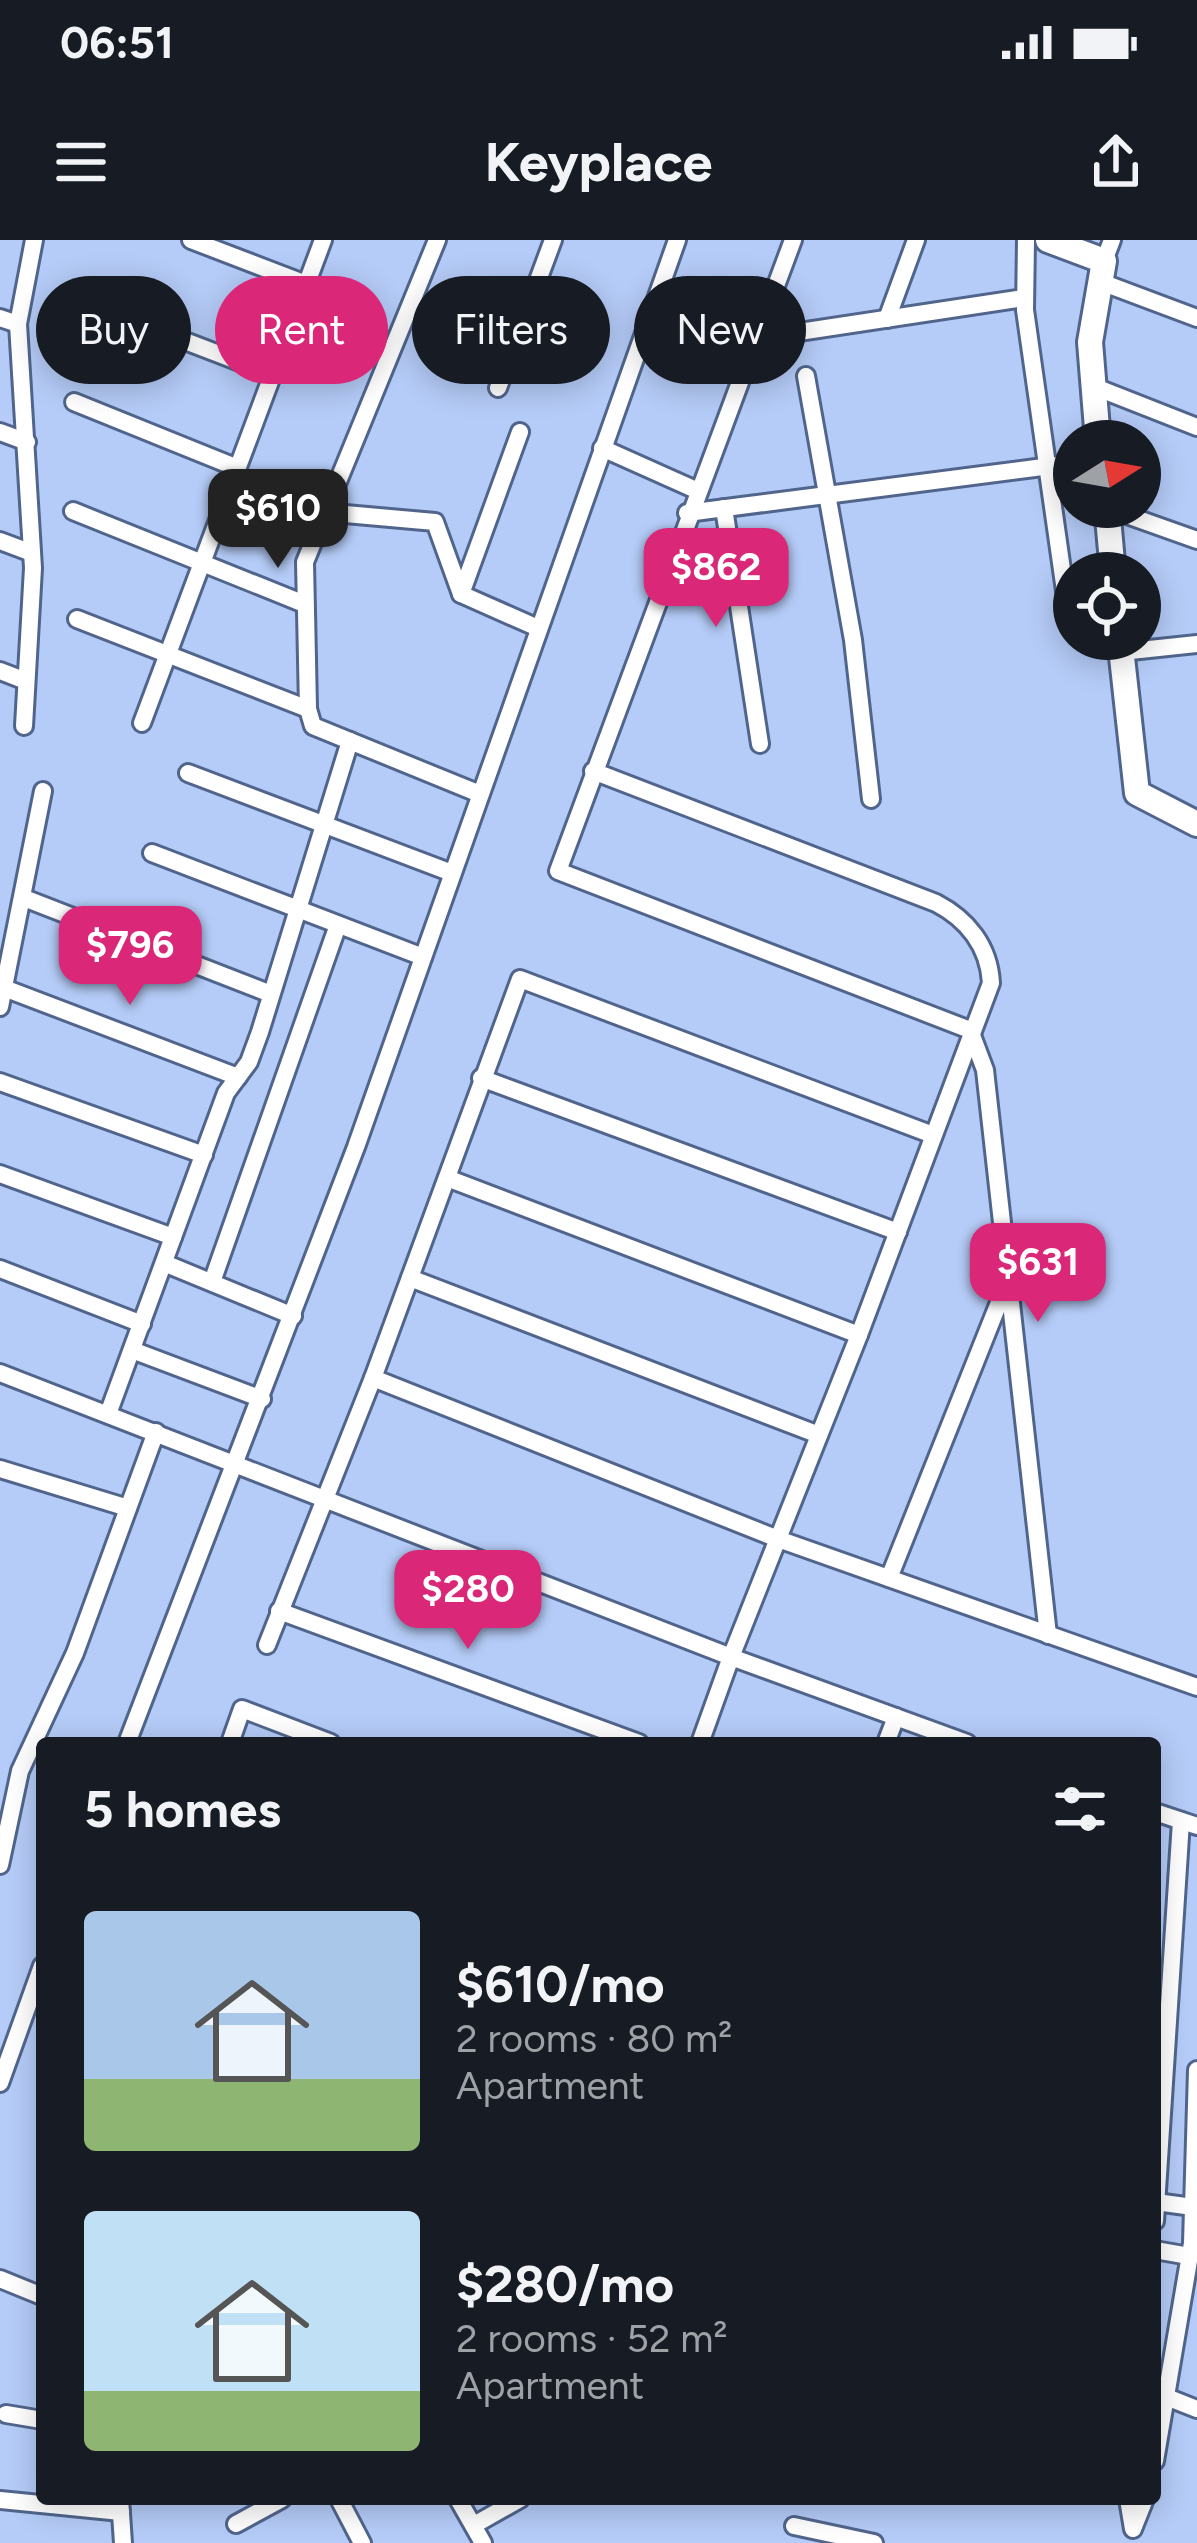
<!DOCTYPE html>
<meta charset="utf-8">
<style>
:root{--surface:#171b24;--page:#20242c;--text:#f1f3f6;--muted:#9ea1a6;--accent:#db2777}
body{margin:0;font-family:Figtree,sans-serif;background:var(--page);color:var(--text);height:100vh;display:flex;flex-direction:column;font-size:45px;white-space:nowrap}
*{box-sizing:border-box;margin:0}
p{font-size:39px;color:var(--muted)}
.icon{flex:none;width:66px;height:66px;fill:none;stroke:currentColor;stroke-width:2;stroke-linecap:round;stroke-linejoin:round}
.map{position:relative;flex:1;overflow:hidden}
.sheet{position:absolute;left:36px;top:1497px;width:1125px;height:768px;display:flex;flex-direction:column;background:var(--surface);border-radius:12px;box-shadow:0 6px 30px #0003}
.sheet>*{flex:none}
.hud{position:absolute;left:36px;top:36px;width:1125px;height:108px;display:flex;gap:24px}
.needle{width:78px;rotate:79deg}
.fabs{position:absolute;left:1053px;top:180px;display:grid;gap:24px}
.fabs a{display:grid;place-items:center;width:108px;height:108px;border-radius:50%;background:var(--surface);box-shadow:0 6px 30px #0003;font-size:60px}
.price{position:absolute;translate:-50% -102px;padding:0 27px;border-radius:24px;background:var(--accent);color:#fff;font-size:39px;line-height:78px;filter:drop-shadow(0 3px 6px #0008)}
.price::after{content:'';position:absolute;left:50%;top:72px;width:36px;height:27px;margin-left:-18px;background:inherit;clip-path:polygon(0 0,100% 0,50% 100%)}
.price.active{background:#222;color:#fff}
ul{padding:0;list-style:none}
li{display:flex;align-items:center;gap:36px;height:300px;padding:0 48px}
li span{display:grid;place-items:center;flex:none;width:336px;height:240px;border-radius:12px;color:#555}
li>.icon{margin-inline-start:auto}
span .icon{width:144px;height:144px;fill:#fffc;stroke-width:1}
li b{font-size:51px}
h2{display:flex;justify-content:space-between;align-items:center;height:144px;padding:0 48px;font-size:51px}
.tag{padding:0 42px;border-radius:54px;background:var(--surface);box-shadow:0 6px 30px #0003;font-size:42px;line-height:108px}
.tag.active{background:var(--accent);color:#fff}
.status{display:flex;justify-content:space-between;align-items:center;height:84px;padding:0 60px;background:var(--surface);direction:ltr}
.status svg{height:33px;fill:currentColor}
header{display:flex;justify-content:space-between;align-items:center;height:156px;padding:0 48px;background:var(--surface);font-size:54px;font-weight:700}
.map>svg:first-child{display:block}
.lines{fill:none;stroke-linecap:round;stroke-linejoin:round}
.street-casing{stroke:#51658c;stroke-width:22}
.secondary-casing{stroke:#51658c;stroke-width:30}
.street{stroke:#fff;stroke-width:16}
.secondary{stroke:#fff;stroke-width:24}
</style>
<div class="status"><b>06:51</b><svg viewBox="0 0 49 12"><path d="M0 12V9h3v3zM5 12V6h3v6zM10 12V3h3v9zM15 12V0h3v12zM26 1h20v11H26zM47 4h2v5h-2z"/></svg></div>
<header><svg class="icon" aria-label="menu" viewBox="0 0 24 24"><path d="M4 6h16M4 12h16M4 18h16"/></svg>Keyplace<svg class="icon" aria-label="share" viewBox="0 0 24 24"><path d="M12 15V3M7 8l5-5 5 5M5 13v7h14v-7"/></svg></header>
<div class="map">
<svg width="1197" height="2303" viewBox="0 0 1197 2303">
<rect width="100%" height="100%" fill="#b5ccf8"/>
<g class="lines">
<!-- street casing -->
<g class="street-casing">
<g id="street">
<path d="M 191,0 L 306,44"/>
<path d="M 437,0 L 305,322 L 308,469 L 313,486 L 480,554"/>
<path d="M 793,0 L 558,631 L 970,790 L 985,830 L 1048,1395"/>
<path d="M 1026,0 L 1025,70 L 1067,365"/>
<path d="M 1104,21 L 1112,0"/>
<path d="M 1101,42 L 1197,78"/>
<path d="M 86,63 L 271,134"/>
<path d="M 0,78 L 18,84"/>
<path d="M 887,79 L 916,0"/>
<path d="M 753,99 L 1024,58"/>
<path d="M 806,136 L 853,400 L 871,559"/>
<path d="M 1090,145 L 1197,187"/>
<path d="M 498,148 L 553,0"/>
<path d="M 74,162 L 235,227"/>
<path d="M 0,192 L 27,202"/>
<path d="M 602,208 L 696,250"/>
<path d="M 724,268 L 760,504"/>
<path d="M 1107,268 L 1197,300"/>
<path d="M 73,271 L 302,363"/>
<path d="M 323,272 L 435,282 L 461,354 L 538,388"/>
<path d="M 687,273 L 1074,223"/>
<path d="M 0,301 L 32,313"/>
<path d="M 461,354 L 520,192"/>
<path d="M 77,379 L 308,469"/>
<path d="M 1121,412 L 1197,404"/>
<path d="M 0,431 L 26,441"/>
<path d="M 142,483 L 323,0"/>
<path d="M 24,486 L 33,328 L 18,84 L 34,0"/>
<path d="M 593,531 L 936,663 C 967,679 989,706 991,743 L 859,1095"/>
<path d="M 188,533 L 452,633"/>
<path d="M 152,613 L 423,717"/>
<path d="M 24,658 L 271,754"/>
<path d="M 4,748 L 238,837"/>
<path d="M 0,767 L 43,551"/>
<path d="M 481,838 L 898,992"/>
<path d="M 0,842 L 204,915"/>
<path d="M 0,934 L 173,997"/>
<path d="M 164,1023 L 293,1076"/>
<path d="M 0,1029 L 142,1084"/>
<path d="M 410,1038 L 819,1195"/>
<path d="M 212,1042 L 338,685"/>
<path d="M 132,1110 L 262,1159"/>
<path d="M 0,1133 L 731,1417 L 859,1095 L 447,938"/>
<path d="M 373,1138 L 778,1299 L 1197,1447"/>
<path d="M 108,1174 L 226,853 L 249,822 L 260,792 L 350,501"/>
<path d="M 0,1229 L 128,1268"/>
<path d="M 889,1338 L 1004,1050"/>
<path d="M 279,1371 L 639,1503"/>
<path d="M 267,1405 L 373,1138 L 520,739 L 933,895"/>
<path d="M 127,1503 L 356,907 L 677,0"/>
<path d="M 230,1503 L 242,1469 L 331,1503"/>
<path d="M 700,1503 L 731,1417 L 967,1503"/>
<path d="M 886,1503 L 896,1477"/>
<path d="M 1155,1572 L 1197,1586"/>
<path d="M 0,1625 L 20,1531 L 75,1413 L 156,1192"/>
<path d="M 0,1843 L 42,1726"/>
<path d="M 1156,1962 L 1193,1967"/>
<path d="M 1155,1981 L 1181,1581"/>
<path d="M 1155,2010 L 1189,2016"/>
<path d="M 0,2039 L 42,2056"/>
<path d="M 1169,2158 L 1197,2169"/>
<path d="M 6,2174 L 42,2180"/>
<path d="M 1155,2221 L 1192,2003 L 1197,1830"/>
<path d="M 120,2259 L 123,2303"/>
<path d="M 339,2259 L 362,2303"/>
<path d="M 458,2259 L 483,2303"/>
<path d="M 1128,2259 L 1133,2289 L 1145,2259"/>
<path d="M 0,2260 L 121,2272"/>
<path d="M 236,2284 L 282,2259"/>
<path d="M 474,2285 L 520,2259"/>
<path d="M 794,2286 L 874,2303"/>
</g>
</g>
<!-- secondary casing -->
<g class="secondary-casing">
<g id="secondary">
<path d="M 1048,0 L 1104,21 L 1090,102 L 1098,201"/>
<path d="M 1107,267 L 1113,333"/>
<path d="M 1120,399 L 1137,553 L 1197,584"/>
</g>
</g>
<!-- street -->
<use href="#street" class="street"/>
<!-- secondary -->
<use href="#secondary" class="secondary"/>
</g>
</svg>
<div class="fabs">
<a><svg class="needle" viewBox="-14 -14 28 28"><path d="M0-13l5 13h-10z" fill="#e53935"/><path d="M0 13l5-13h-10z" fill="#9ea1a6"/></svg></a>
<a><svg class="icon" aria-label="locate" viewBox="0 0 24 24"><circle cx="12" cy="12" r="6"/><path d="M12 2v4M12 18v4M2 12h4M18 12h4"/></svg></a>
</div>
<b class="price active" style="left:278px;top:331px">$610</b>
<b class="price" style="left:716px;top:390px">$862</b>
<b class="price" style="left:130px;top:768px">$796</b>
<b class="price" style="left:1038px;top:1085px">$631</b>
<b class="price" style="left:468px;top:1412px">$280</b>
<div class="hud">
<a class="tag">Buy</a>
<a class="tag active">Rent</a>
<a class="tag">Filters</a>
<a class="tag">New</a>
</div>
<section class="sheet">
<h2>5 homes<svg class="icon" aria-label="filters" viewBox="0 0 24 24"><path d="M4 7h16M4 17h16"/><circle cx="9" cy="7" r="2"/><circle cx="15" cy="17" r="2"/></svg></h2>
<ul>
<li><span style="background:linear-gradient(#a9c7e8 70%,#8fb573 0)"><svg class="icon" aria-label="home" viewBox="0 0 24 24"><path d="M3 11l9-7 9 7M6 9v11h12V9"/></svg></span><div><b>$610/mo</b><p>2 rooms · 80 m²</p><p>Apartment</p></div></li>
<li><span style="background:linear-gradient(#bfe0f5 75%,#8fb573 0)"><svg class="icon" aria-label="home" viewBox="0 0 24 24"><path d="M3 11l9-7 9 7M6 9v11h12V9"/></svg></span><div><b>$280/mo</b><p>2 rooms · 52 m²</p><p>Apartment</p></div></li>
</ul>
</section>
</div>
